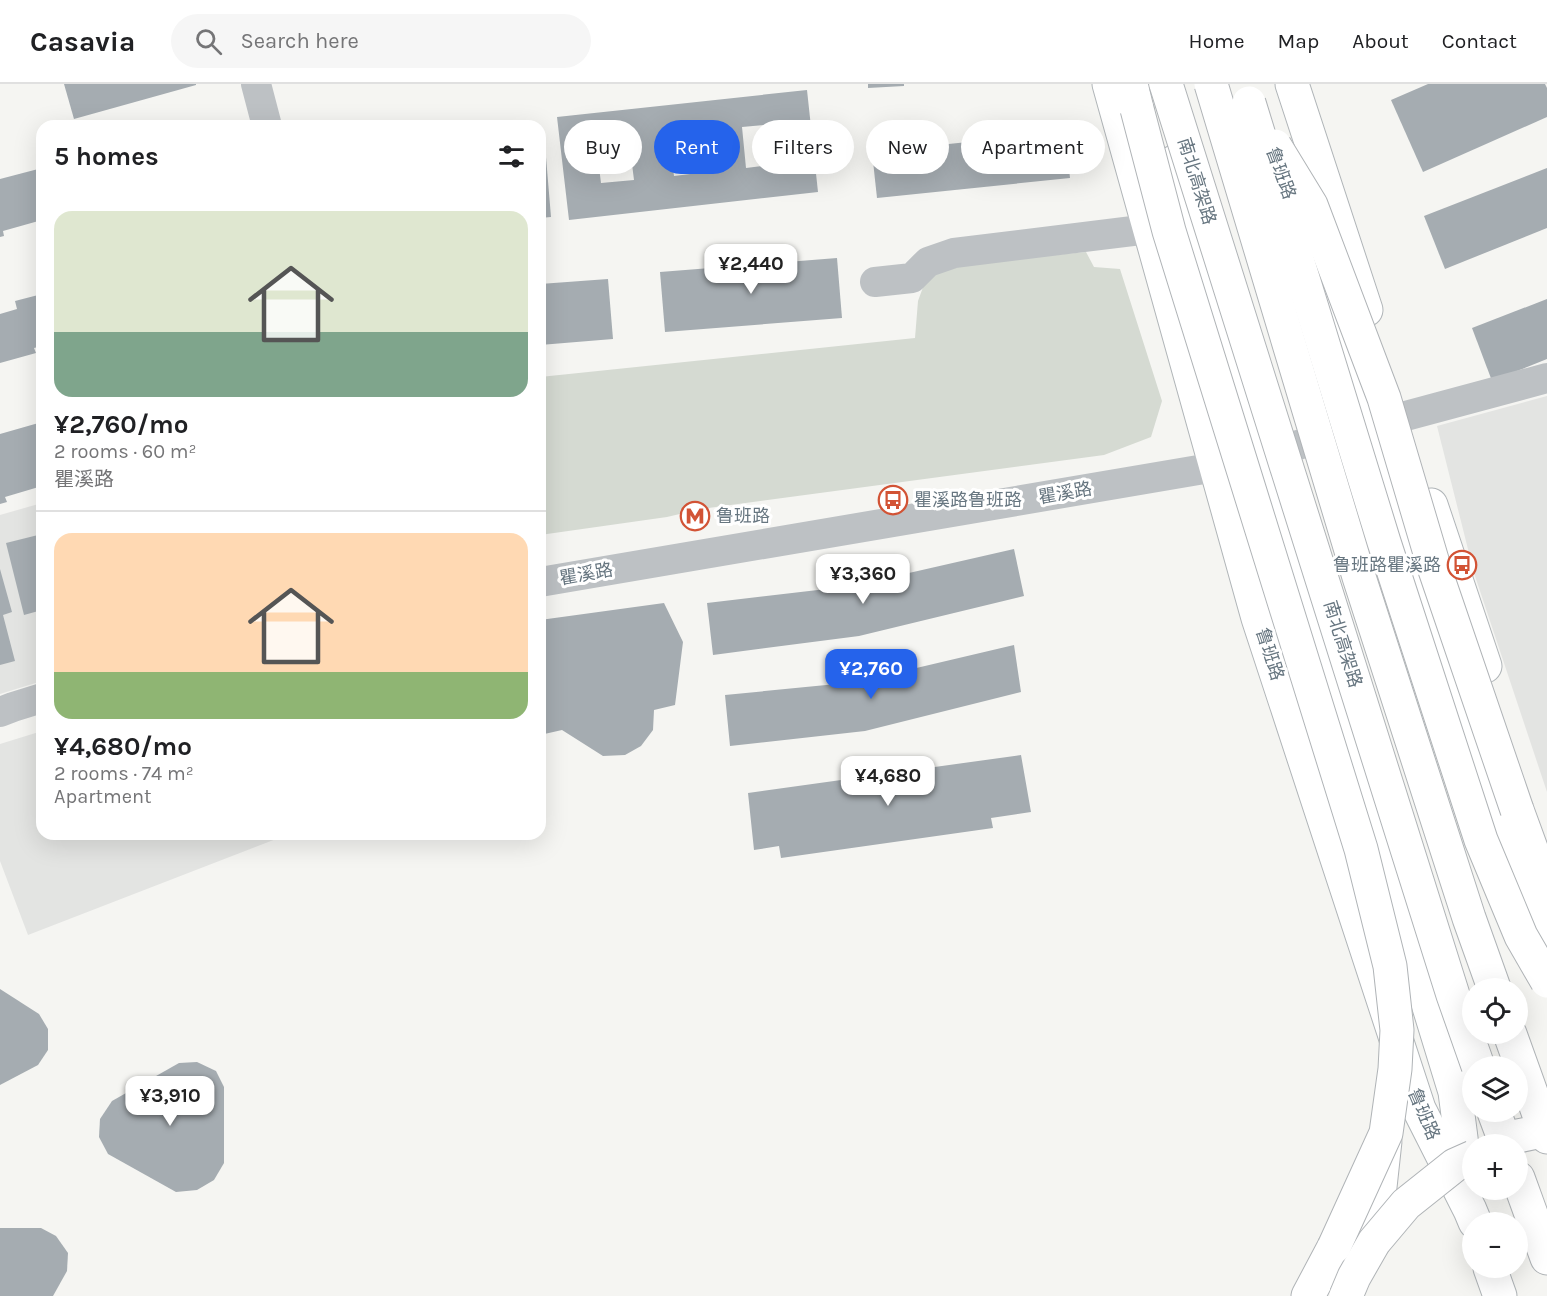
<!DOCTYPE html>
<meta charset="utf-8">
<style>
:root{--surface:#fff;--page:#f6f6f6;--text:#202124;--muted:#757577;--line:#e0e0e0;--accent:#2563eb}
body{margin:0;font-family:Karla,"Noto Sans SC",sans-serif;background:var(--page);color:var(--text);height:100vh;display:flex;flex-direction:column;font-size:22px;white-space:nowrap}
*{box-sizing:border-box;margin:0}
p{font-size:20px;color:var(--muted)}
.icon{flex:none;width:33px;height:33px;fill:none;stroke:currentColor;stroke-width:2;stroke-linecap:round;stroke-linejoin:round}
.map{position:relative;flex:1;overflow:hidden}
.panel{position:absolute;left:36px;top:36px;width:510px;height:720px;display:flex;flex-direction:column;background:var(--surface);border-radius:18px;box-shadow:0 6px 24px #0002}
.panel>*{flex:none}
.banner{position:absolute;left:564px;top:36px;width:570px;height:54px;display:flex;gap:12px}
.controls{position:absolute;left:1462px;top:894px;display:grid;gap:12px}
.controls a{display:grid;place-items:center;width:66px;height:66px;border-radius:50%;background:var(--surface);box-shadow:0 6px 24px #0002;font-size:30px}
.price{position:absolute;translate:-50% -51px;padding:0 14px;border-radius:12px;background:#fff;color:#222;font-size:20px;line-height:39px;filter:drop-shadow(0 2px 3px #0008)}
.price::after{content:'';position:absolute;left:50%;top:36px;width:18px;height:14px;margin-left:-9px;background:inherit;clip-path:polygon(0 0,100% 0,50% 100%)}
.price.current{background:var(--accent);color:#fff}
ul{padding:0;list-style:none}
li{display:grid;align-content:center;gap:12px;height:318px;padding:0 18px}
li+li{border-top:2px solid var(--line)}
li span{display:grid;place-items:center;height:186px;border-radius:18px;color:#555}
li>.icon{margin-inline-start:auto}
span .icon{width:108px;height:108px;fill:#fffc;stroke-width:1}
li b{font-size:26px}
h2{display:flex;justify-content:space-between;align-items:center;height:72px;padding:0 18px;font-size:26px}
.tag{padding:0 21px;border-radius:27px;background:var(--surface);box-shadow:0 6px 24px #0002;font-size:21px;line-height:54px}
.tag.current{background:var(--accent);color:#fff}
header{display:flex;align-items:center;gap:36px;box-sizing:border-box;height:84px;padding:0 30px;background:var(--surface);border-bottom:2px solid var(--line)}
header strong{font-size:28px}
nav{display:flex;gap:33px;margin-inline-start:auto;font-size:21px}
.search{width:420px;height:54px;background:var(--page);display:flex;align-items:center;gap:15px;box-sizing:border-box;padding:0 21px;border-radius:33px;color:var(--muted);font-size:22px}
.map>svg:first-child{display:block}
.built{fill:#e3e4e2}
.green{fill:#d5dad2}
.building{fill:#a5acb1;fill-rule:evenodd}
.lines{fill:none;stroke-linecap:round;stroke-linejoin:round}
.major-casing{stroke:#b0b5b8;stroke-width:35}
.highway-casing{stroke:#b0b4b7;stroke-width:35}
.minor{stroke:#bdc1c4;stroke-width:30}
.major{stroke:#fff;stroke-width:33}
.highway{stroke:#fff;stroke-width:33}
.highway-bridge-casing{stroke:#b0b4b7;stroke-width:35;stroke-linecap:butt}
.highway-bridge{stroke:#fff;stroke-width:33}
.labels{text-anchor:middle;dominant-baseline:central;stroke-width:6;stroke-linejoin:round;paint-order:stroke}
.street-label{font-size:18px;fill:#677680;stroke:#fff}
.poi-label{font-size:18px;fill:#677680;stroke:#fff;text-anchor:start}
</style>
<header>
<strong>Casavia</strong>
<div class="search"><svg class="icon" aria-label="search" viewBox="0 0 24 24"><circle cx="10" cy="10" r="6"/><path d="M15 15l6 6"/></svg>Search here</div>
<nav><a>Home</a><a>Map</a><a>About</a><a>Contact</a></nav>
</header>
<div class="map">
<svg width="1547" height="1212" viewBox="0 0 1547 1212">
<rect width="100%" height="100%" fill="#f5f5f2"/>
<!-- built -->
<g class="built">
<path d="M 1547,312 L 1547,708 L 1474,489 L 1437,342 Z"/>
<path d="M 42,419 L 42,597 L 0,610 L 0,431 Z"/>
<path d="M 42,647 L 42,750 L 283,750 L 284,752 L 28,851 L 0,777 L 0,660 Z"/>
</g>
<!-- green -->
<path class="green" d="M 1086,168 L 1094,183 L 1120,185 L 1162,317 L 1151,353 L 1104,371 L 701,425 L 667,433 L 540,451 L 540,293 L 915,254 L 918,217 L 926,195 L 957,180 Z"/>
<!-- building -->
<g class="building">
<path d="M 64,0 L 196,0 L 196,1 L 74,35 Z"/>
<path d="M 868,0 L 904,0 L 904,2 L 868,4 Z"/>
<path d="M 1428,0 L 1545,0 L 1547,4 L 1547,33 L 1423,88 L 1391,16 Z"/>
<path d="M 807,6 L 818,108 L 569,136 L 557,33 ZM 774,40 L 779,80 L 746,84 L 742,43 ZM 702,48 L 706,88 L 674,92 L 669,52 ZM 629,56 L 634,96 L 601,99 L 596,59 Z"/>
<path d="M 1065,48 L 1070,94 L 877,114 L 872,68 Z"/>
<path d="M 546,73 L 551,133 L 540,134 L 540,74 Z"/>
<path d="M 42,84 L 42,136 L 3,147 L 4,152 L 0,153 L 0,95 Z"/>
<path d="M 1547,84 L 1547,144 L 1445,185 L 1424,132 Z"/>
<path d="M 837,174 L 842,234 L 665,248 L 660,188 Z"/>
<path d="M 608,195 L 613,255 L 540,261 L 540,200 Z"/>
<path d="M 42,210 L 42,262 L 34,264 L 36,269 L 0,279 L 0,230 L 17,225 L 15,217 Z"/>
<path d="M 1547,215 L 1547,275 L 1492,297 L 1472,244 Z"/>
<path d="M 42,338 L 42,402 L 5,413 L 7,418 L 0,420 L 0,350 Z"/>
<path d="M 42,450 L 42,526 L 24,531 L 6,459 Z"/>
<path d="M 1014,465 L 1024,512 L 859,552 L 713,571 L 707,519 L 852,502 Z"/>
<path d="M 0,485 L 12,528 L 3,531 L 15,577 L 0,581 Z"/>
<path d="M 664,519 L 683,558 L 675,621 L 654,626 L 653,646 L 641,662 L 625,671 L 603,672 L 562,646 L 540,651 L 540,536 Z"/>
<path d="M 1014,561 L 1021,608 L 865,647 L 730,662 L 725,611 L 857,598 Z"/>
<path d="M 1021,671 L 1031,728 L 991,734 L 993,744 L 781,774 L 779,762 L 754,766 L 748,709 Z"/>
<path d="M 0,905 L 39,930 L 48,945 L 48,966 L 38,981 L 0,1001 Z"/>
<path d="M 197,978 L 216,987 L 224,1003 L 224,1079 L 214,1096 L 197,1106 L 176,1108 L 108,1070 L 99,1053 L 100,1035 L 112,1017 L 179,979 Z"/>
<path d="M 0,1144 L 41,1144 L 56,1152 L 68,1169 L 67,1187 L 53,1212 L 0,1212 Z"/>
</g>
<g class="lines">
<!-- major casing -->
<g class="major-casing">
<g id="major">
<path d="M 1109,0 L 1258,534 L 1419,1025 L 1470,1126 L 1475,1138"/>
<path d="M 1292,0 L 1366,226"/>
<path d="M 1174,78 L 1260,371 L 1455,1008 L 1467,1100"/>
<path d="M 1313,177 L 1371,341 L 1449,603 L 1547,858"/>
<path d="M 1431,421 L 1485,582"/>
<path d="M 1490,1184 L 1500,1212"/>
</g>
</g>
<!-- highway casing -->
<g class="highway-casing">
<g id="highway">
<path d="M 1131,0 L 1137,25"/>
<path d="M 1517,726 L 1547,808"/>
<path d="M 1510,950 L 1547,1053"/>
<path d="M 1494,1028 L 1506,1060"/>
<path d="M 1500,1060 L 1518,1052 L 1547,1046"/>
<path d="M 1518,1094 L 1547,1174"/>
<path d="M 1374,1158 L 1385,1057"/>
<path d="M 1308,1212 L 1334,1163"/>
</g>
</g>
<!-- minor -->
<g class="minor">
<path d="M 256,0 L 267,42"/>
<path d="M 875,198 L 912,194 L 928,178 L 954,169 L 1149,145"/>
<path d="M 540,498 L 1216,383 L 1547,294"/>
<path d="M 0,628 L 13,623 L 42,614"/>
</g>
<!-- major -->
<use href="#major" class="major"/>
<!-- highway -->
<use href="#highway" class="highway"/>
<!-- highway-bridge casing -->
<g class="highway-bridge-casing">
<g id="highway-bridge">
<path d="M 1166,0 L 1453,911 L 1478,982"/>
<path d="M 1211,0 L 1359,493 L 1469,834 L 1494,904"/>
<path d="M 1249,19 L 1384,458 L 1481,756 L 1521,852 L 1547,897"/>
<path d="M 1137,25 L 1169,147 L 1361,765 L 1390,882 L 1397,946 L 1395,985 L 1386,1049 L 1334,1163"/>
<path d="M 1275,62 L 1311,121 L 1384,314 L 1435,486 L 1517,726"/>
<path d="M 1346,1212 L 1354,1193 L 1374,1158 L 1406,1120 L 1455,1081 L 1473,1073"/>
</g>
</g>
<!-- highway-bridge -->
<use href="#highway-bridge" class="highway-bridge"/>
</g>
<!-- icons -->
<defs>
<g id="bus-ring" transform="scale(1.5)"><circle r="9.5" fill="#fff" stroke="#d25335" stroke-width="1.5"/><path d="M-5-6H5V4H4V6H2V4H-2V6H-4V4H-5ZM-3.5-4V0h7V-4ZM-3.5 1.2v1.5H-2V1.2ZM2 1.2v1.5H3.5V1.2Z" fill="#d25335"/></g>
<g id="metro-ring" transform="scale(1.5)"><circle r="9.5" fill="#fff" stroke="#d25335" stroke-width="1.5"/><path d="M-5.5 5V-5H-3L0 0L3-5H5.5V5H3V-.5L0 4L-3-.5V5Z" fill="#d25335"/></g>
</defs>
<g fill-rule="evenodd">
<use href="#bus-ring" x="893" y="416"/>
<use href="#metro-ring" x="695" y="432"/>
<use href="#bus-ring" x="1462" y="481"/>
</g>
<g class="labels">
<!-- street labels -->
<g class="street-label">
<text transform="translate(1281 89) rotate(70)">鲁班路</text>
<text transform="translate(1197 97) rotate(73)">南北高架路</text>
<text transform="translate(1065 409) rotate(-10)">瞿溪路</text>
<text transform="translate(586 490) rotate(-10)">瞿溪路</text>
<text transform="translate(1343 560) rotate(73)">南北高架路</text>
<text transform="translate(1270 570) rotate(72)">鲁班路</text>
<text transform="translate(1424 1030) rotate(67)">鲁班路</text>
</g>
<!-- poi labels -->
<g class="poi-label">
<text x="914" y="416">瞿溪路鲁班路</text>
<text x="716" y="432">鲁班路</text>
<text x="1441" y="481" text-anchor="end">鲁班路瞿溪路</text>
</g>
</g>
</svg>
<div class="controls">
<a><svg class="icon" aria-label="locate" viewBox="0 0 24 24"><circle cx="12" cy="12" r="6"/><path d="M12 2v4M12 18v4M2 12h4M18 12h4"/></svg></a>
<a><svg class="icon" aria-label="layers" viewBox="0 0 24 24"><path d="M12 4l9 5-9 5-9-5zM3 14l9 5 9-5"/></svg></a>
<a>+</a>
<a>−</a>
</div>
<b class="price" style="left:751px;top:211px">¥2,440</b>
<b class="price" style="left:863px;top:521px">¥3,360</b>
<b class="price current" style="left:871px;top:616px">¥2,760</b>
<b class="price" style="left:888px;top:723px">¥4,680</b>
<b class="price" style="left:170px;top:1043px">¥3,910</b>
<div class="banner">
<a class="tag">Buy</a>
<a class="tag current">Rent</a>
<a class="tag">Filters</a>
<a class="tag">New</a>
<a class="tag">Apartment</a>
</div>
<section class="panel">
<h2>5 homes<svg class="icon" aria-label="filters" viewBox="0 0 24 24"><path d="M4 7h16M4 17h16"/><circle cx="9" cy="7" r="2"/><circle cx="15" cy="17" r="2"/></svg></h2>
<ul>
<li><span style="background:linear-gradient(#dfe7d0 65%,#7fa58c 0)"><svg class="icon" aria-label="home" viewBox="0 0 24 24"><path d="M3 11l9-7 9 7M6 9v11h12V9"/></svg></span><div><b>¥2,760/mo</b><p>2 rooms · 60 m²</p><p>瞿溪路</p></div></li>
<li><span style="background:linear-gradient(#ffd9b3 75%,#8fb573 0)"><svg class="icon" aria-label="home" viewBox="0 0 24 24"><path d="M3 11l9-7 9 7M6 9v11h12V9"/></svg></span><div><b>¥4,680/mo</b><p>2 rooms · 74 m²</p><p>Apartment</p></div></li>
</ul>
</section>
</div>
